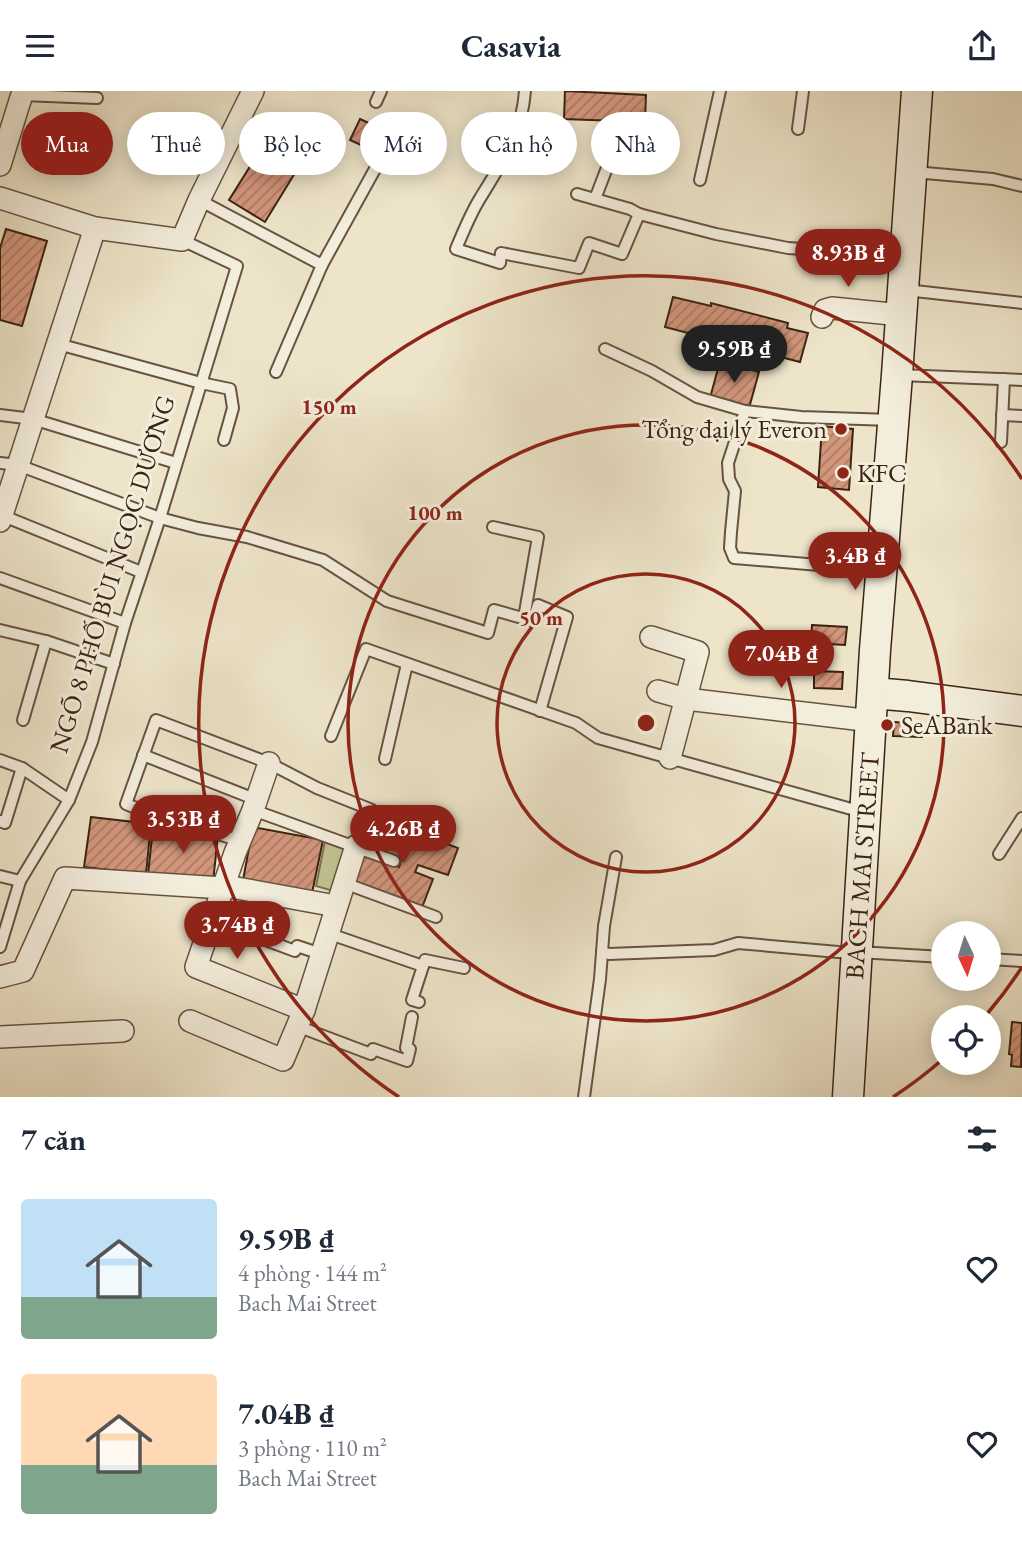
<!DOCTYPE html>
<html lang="vi">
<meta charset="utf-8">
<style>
:root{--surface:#fff;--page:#f6f6f7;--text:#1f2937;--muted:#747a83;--accent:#8f2418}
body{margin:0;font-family:"EB Garamond",serif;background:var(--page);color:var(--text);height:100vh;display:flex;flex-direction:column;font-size:26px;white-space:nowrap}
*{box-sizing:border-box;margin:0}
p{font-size:23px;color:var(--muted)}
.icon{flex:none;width:38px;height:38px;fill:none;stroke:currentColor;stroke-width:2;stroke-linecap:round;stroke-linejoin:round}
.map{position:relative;height:1006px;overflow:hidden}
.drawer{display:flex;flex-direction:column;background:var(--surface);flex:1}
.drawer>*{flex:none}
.top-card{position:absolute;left:21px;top:21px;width:980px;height:63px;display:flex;gap:14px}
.needle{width:46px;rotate:176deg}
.tools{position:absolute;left:931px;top:830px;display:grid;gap:14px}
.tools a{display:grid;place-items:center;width:70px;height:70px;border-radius:50%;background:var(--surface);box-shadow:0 4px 18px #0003;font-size:35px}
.price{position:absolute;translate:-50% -60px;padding:0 16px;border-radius:24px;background:var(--accent);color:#fff;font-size:23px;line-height:46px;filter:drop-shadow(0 2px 4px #0008)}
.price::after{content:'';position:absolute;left:50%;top:42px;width:21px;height:16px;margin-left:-10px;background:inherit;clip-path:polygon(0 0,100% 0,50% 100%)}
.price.on{background:#222;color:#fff}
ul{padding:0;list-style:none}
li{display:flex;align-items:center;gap:21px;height:175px;padding:0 21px}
li span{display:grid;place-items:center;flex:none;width:196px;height:140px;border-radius:7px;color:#555}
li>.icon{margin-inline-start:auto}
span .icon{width:84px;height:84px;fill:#fffc;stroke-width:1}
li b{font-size:30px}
h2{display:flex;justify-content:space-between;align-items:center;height:84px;padding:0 21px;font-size:30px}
.pill{padding:0 24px;border-radius:32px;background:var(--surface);box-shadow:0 4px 18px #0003;font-size:24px;line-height:63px}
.pill.on{background:var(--accent);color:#fff}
header{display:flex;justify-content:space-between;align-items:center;height:91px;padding:0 21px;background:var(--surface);font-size:32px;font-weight:700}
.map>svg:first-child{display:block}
.green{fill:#c0c191;stroke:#7e7252;stroke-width:2}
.building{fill:url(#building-hatch);stroke:#3c2314;stroke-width:2}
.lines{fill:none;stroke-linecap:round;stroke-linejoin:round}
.lane-casing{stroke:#685341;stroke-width:14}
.street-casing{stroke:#685341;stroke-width:24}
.secondary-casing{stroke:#3c2314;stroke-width:33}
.lane{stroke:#f3eddc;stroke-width:10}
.street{stroke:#f3eddc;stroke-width:21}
.secondary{stroke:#f3eddc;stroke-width:30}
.ring{fill:none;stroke:#8f2418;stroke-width:3.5}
.poi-dot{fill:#8f2418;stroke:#f3eddc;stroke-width:2.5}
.labels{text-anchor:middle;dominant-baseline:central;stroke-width:6;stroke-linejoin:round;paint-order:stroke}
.poi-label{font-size:26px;fill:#3c2314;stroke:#f3eddc;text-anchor:start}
.street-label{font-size:26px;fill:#3c2314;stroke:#f3eddc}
.centre{fill:#8f2418;stroke:#f3eddc;stroke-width:3.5}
.ring-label{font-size:21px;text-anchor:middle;font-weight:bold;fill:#8f2418;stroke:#f3eddc;stroke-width:6;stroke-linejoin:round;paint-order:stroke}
</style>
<header><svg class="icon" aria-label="menu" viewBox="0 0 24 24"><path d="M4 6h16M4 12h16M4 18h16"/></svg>Casavia<svg class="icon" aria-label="share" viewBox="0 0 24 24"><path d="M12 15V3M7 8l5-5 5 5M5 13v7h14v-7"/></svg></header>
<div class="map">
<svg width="1022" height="1006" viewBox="0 0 1022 1006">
<defs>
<pattern id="building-hatch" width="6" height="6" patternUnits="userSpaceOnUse" patternTransform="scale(1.75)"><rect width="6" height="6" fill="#d2967b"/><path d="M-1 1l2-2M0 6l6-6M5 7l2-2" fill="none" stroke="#ac7a64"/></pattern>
</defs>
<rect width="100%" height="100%" fill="#ede4c9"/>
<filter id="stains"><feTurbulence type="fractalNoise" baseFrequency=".00286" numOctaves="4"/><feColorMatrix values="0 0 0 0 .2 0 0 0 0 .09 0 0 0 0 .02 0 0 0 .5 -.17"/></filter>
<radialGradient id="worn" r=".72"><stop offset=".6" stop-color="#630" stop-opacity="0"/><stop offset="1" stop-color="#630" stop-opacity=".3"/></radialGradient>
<!-- green -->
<path class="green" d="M 325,750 L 352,758 L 337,801 L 316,795 Z"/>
<!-- building -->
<g class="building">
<path d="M 565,0 L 646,4 L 645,31 L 564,28 Z"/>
<path d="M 360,28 L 428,59 L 423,69 L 411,64 L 406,75 L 350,49 Z"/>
<path d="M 274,37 L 309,59 L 265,131 L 229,109 Z"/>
<path d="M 6,138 L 47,150 L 22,235 L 0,229 L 0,157 Z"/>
<path d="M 673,206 L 711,215 L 711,212 L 788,232 L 787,237 L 808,242 L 800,271 L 665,236 Z"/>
<path d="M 720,270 L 759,281 L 749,317 L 710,307 Z"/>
<path d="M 822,335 L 853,338 L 849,399 L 818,396 Z"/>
<path d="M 812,534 L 847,536 L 845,554 L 811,552 Z"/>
<path d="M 814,580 L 843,581 L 842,598 L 814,597 Z"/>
<path d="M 894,631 L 922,633 L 922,646 L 893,645 Z"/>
<path d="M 91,726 L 151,733 L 146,783 L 84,776 Z"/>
<path d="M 381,728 L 458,757 L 448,784 L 418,774 L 415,781 L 433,788 L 421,819 L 349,792 L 360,762 L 399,776 L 402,767 L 370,756 Z"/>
<path d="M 153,736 L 218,744 L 213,791 L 148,784 Z"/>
<path d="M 253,736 L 323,749 L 312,802 L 243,789 Z"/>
<path d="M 1012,931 L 1022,932 L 1021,976 L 1011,975 L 1012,964 L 1009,963 Z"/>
</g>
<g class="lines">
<!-- lane casing -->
<g class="lane-casing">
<g id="lane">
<path d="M 525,0 C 522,43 501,73 479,109 C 470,124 463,141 456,158 L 500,172 L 501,162 L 579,177 L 589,152 L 622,163 L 639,123"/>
<path d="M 22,4 L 97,7"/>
<path d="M 376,11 L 381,0"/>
<path d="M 798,38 L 803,0"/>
<path d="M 914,81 L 993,88 L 1022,95"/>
<path d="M 700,89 L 720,0"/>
<path d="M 577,103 L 630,118 L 639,123 L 716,143 L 788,157 L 902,165"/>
<path d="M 595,108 L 613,61"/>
<path d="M 199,109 L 322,174 L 276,281"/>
<path d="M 322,174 L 380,69"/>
<path d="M 906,199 L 1022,212"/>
<path d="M 58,253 L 201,292 L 230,298 L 233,317 L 224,349"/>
<path d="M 605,258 L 652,280 L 697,306 L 745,320 L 801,326 L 891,329"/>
<path d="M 900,284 L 1022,289"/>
<path d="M 745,320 L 728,372 L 729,388 L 735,400 L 731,441 L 730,457 L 734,467 L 879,479"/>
<path d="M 0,324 L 33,328 L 176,372"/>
<path d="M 1002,324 L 1022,325"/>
<path d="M 1001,351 L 1004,288"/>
<path d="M 0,372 L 18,374 L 160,427 L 198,437 L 247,446 L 323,469 L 387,510 L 488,542 L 494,519 L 533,530 L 538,514 L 567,526 L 540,620"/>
<path d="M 1,424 L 141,481"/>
<path d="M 493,436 L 538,446 L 524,527"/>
<path d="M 0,487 L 125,532"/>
<path d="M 0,539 L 46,550 L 114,573"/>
<path d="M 23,629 L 46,550"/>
<path d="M 331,645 L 366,558 L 576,632 L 598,647 L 862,721"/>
<path d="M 143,664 L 257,709"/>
<path d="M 385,668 L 407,573"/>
<path d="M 0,669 L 22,677 L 69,709"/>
<path d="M 253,719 L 394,770"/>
<path d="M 0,730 L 5,732 L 22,677"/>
<path d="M 240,750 C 202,737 163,728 126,713 L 156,629 L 269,672 L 317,697 L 372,719"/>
<path d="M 999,763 L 1022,727"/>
<path d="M 0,785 L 20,790"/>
<path d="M 344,792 L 436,826"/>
<path d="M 212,829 L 295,860 L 297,855 L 321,863"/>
<path d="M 327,842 L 423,875 L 412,909 L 419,911"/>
<path d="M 0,856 L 20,790 L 69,709 L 92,651 L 125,532 L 160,427 L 237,175 L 182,149"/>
<path d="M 602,861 L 609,863 L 714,859 L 738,852 L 838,861 L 875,862 L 943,866"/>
<path d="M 989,868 L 1022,870"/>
<path d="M 423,875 L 425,869 L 464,877"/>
<path d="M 297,935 L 371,963 L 373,958 L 407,970 L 410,958 L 406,957 L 412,926"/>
<path d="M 584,1006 L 600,888 L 604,835 L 616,766"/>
</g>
</g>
<!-- street casing -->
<g class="street-casing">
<g id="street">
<path d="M 0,74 L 23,0"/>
<path d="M 0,107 L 95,137 L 182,149 L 199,109 L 253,0"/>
<path d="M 822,226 L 825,219 L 832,217 L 901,224"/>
<path d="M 0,430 L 95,137"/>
<path d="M 651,546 L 698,561 L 670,667"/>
<path d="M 658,600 L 686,608 L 872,630"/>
<path d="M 0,886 L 23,880 L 65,787 L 223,797 L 235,762 L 253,719 L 269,672"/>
<path d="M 304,919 L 196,876 L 223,797 L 231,796 L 336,815"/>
<path d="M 190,930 L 283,969 L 304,919 L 356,755"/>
<path d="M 0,946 L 123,940"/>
</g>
</g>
<!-- secondary casing -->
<g class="secondary-casing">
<g id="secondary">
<path d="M 873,602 L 908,605 L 1022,620"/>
<path d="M 848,1006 L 875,559 L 897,284 L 917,0"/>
</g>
</g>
<!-- lane -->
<use href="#lane" class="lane"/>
<!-- street -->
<use href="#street" class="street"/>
<!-- secondary -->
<use href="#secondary" class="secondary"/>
</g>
<!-- distance rings -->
<g class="ring">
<circle cx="646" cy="632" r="149"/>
<circle cx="646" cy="632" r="298"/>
<path d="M1022 876A448 448 0 0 1 987 923M943 968A448 448 0 0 1 893 1006M399 1006A448 448 0 1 1 1022 388"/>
</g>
<!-- markers -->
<g class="poi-dot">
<circle cx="841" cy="338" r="7"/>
<circle cx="843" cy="382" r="7"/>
<circle cx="887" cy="634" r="7"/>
</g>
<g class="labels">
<!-- poi labels -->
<g class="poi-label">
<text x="827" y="338" text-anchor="end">Tổng đại lý Everon</text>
<text x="857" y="382">KFC</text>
<text x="901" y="634">SeABank</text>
</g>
<!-- street labels -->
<g class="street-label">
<text transform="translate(112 483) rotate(-73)">NGÕ 8 PHỐ BÙI NGỌC DƯƠNG</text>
<text transform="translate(862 775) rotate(-86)">BACH MAI STREET</text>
</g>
</g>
<circle cx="646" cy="632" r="10" class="centre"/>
<g class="ring-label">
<text x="329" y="323">150 m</text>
<text x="435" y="429">100 m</text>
<text x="541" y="534">50 m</text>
</g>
<rect width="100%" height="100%" filter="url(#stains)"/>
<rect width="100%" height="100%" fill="url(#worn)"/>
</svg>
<div class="tools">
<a><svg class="needle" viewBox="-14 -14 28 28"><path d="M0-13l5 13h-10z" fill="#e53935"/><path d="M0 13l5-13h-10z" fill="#747a83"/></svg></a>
<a><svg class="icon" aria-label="locate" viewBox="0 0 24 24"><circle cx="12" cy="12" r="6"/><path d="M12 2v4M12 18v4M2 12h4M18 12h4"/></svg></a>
</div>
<b class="price" style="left:848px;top:198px">8.93B ₫</b>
<b class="price on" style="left:734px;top:294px">9.59B ₫</b>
<b class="price" style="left:855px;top:501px">3.4B ₫</b>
<b class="price" style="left:781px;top:599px">7.04B ₫</b>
<b class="price" style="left:183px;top:764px">3.53B ₫</b>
<b class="price" style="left:403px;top:774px">4.26B ₫</b>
<b class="price" style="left:237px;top:870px">3.74B ₫</b>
<div class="top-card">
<a class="pill on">Mua</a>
<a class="pill">Thuê</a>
<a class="pill">Bộ lọc</a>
<a class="pill">Mới</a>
<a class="pill">Căn hộ</a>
<a class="pill">Nhà</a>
</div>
</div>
<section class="drawer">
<h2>7 căn<svg class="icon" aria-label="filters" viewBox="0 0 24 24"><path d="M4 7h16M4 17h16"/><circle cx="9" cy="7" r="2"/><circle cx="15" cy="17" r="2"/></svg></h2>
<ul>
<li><span style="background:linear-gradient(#bfe0f5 70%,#7fa58c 0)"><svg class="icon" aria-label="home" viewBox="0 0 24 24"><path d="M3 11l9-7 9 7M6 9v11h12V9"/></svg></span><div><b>9.59B ₫</b><p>4 phòng · 144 m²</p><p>Bach Mai Street</p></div><svg class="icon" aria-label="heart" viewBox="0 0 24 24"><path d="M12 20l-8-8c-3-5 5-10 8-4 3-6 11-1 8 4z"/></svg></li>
<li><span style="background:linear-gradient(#ffd9b3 65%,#7fa58c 0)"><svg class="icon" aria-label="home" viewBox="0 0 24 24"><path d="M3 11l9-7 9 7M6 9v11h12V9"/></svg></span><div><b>7.04B ₫</b><p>3 phòng · 110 m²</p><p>Bach Mai Street</p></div><svg class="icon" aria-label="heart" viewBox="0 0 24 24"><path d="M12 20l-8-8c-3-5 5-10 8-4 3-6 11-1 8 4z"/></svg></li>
</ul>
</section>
